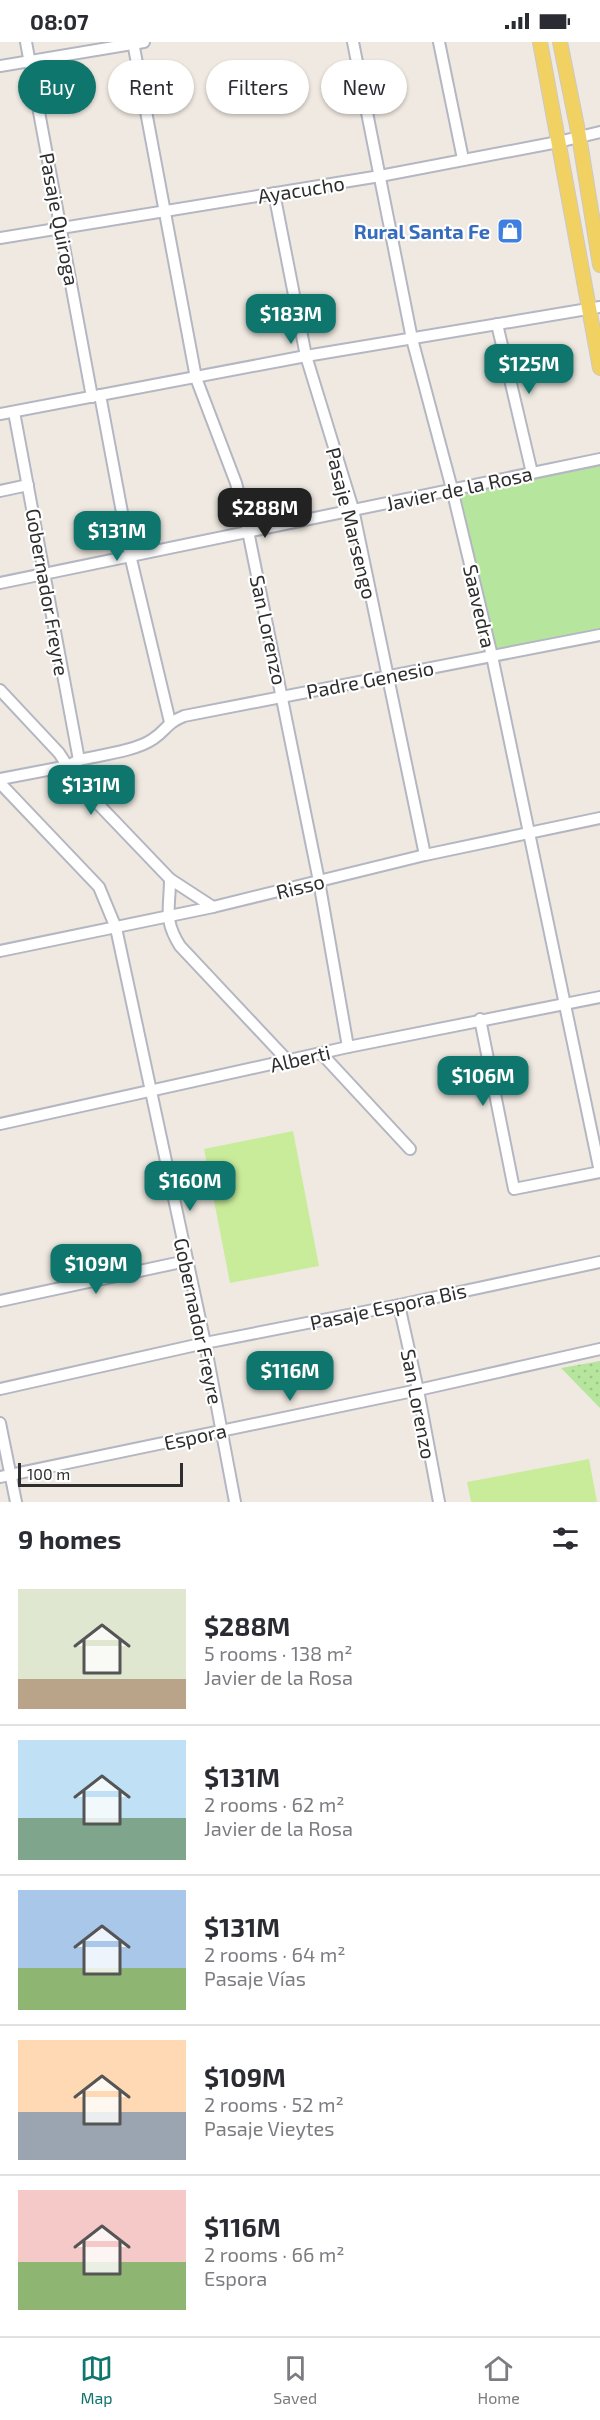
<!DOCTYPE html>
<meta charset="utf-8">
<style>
:root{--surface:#fff;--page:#f2f2f3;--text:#2b2b33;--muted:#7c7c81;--line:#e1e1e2;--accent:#0f766e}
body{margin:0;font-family:"Exo 2",sans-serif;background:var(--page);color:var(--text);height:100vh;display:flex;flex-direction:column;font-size:22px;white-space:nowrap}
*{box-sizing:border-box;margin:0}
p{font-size:20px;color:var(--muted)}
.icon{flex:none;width:33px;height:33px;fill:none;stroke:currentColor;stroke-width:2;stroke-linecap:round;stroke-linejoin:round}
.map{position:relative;height:1460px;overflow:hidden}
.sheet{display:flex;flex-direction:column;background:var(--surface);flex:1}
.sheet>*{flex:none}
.banner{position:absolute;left:18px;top:18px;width:564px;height:54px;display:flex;gap:12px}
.scale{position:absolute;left:18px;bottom:15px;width:165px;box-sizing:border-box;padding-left:6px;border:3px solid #2e2e2e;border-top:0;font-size:16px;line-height:21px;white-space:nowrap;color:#2e2e2e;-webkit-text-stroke:4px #fff;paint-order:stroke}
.price{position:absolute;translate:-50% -51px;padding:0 14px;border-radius:12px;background:var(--accent);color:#fff;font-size:20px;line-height:39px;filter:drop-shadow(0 2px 3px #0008)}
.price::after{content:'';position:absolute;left:50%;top:36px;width:18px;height:14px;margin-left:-9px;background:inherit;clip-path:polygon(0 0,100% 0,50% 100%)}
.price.active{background:#222;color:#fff}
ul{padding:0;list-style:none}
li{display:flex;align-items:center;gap:18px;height:150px;padding:0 18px}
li+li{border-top:2px solid var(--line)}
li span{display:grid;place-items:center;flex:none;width:168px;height:120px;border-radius:0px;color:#555}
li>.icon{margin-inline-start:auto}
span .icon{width:72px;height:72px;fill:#fffc;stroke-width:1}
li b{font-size:26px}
h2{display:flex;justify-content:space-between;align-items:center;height:72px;padding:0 18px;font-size:26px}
.pill{padding:0 21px;border-radius:27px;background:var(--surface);box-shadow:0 2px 4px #0004;font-size:21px;line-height:54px}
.pill.active{background:var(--accent);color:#fff}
.status{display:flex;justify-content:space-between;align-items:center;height:42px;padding:0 30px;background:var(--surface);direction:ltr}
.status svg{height:16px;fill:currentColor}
.menu{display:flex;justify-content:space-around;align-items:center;height:84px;border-top:2px solid var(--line);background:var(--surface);font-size:16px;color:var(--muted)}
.menu a{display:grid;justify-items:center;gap:3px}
.menu .active{color:var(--accent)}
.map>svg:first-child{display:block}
.grass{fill:url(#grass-dots)}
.park{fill:#b6e59e}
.pitch{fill:#c9ec9a}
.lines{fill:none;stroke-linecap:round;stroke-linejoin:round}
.minor-casing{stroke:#b4b7c1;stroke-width:14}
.major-casing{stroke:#c9c9c9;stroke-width:16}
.minor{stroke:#fff;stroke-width:10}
.major{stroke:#f2d163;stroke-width:14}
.labels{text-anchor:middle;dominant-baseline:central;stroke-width:4.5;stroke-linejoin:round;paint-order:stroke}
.street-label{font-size:20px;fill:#2e2e2e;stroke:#fff}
.shop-label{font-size:20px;font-weight:bold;fill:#366cbe;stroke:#fff;text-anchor:end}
</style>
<div class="status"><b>08:07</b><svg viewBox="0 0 49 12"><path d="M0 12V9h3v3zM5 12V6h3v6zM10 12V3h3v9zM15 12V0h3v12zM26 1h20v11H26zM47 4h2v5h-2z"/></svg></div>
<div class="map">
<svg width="600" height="1460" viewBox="0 0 600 1460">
<defs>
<pattern id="grass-dots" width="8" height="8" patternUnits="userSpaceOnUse" patternTransform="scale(1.5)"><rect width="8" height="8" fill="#b6e59e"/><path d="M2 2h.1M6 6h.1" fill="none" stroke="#9dc588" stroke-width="1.8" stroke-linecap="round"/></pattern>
</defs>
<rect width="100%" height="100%" fill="#efe9e1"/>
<!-- grass -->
<path class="grass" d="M 600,1319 L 600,1366 L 561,1326 Z"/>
<!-- park -->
<path class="park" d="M 600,419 L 600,591 L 493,612 L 455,448 Z"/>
<!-- pitch -->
<g class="pitch">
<path d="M 293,1089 L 319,1224 L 230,1241 L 204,1107 Z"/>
<path d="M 589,1417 L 597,1460 L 471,1460 L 467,1440 Z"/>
</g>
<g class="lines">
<!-- minor casing -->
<g class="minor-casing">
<g id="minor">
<path d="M 26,0 L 92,355"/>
<path d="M 133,0 L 196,336 L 236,441 L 248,489 L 319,839 L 348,1005"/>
<path d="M 353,0 L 412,297 L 452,447 L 492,614 L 600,1130"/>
<path d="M 439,0 L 463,117"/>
<path d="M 0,24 L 144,0"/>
<path d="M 274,151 L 306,314 L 353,467 L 425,813"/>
<path d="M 0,196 L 380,134 L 558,100 L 600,90"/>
<path d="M 497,282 L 532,431"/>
<path d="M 100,353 L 130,513 L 170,680"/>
<path d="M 0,372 L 306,314 L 600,265"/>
<path d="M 0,449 L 28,443"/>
<path d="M 0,541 L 600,417"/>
<path d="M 0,648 L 59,711 L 80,743 L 170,837 L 213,865"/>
<path d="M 79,718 C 100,713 136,709 153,697 C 167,688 165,682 184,674 L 600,593"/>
<path d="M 0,737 L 68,724 L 79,718 L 14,370"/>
<path d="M 0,741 L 99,845 L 116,886 L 205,1301 L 235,1460"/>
<path d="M 170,837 C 170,867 163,877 180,904 L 288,1019"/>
<path d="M 0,909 L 213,865 L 425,813 L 600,776"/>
<path d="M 480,977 L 514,1147 L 600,1130"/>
<path d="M 321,1011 L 410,1107"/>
<path d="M 0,1082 L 348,1005 L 600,955"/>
<path d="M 0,1259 L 186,1219"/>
<path d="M 399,1263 L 418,1348 L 439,1460"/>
<path d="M 0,1347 L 205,1301 L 399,1263 L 600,1220"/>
<path d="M 0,1381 L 16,1460"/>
<path d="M 0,1435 L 418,1348 L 600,1307"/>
</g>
</g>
<!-- major casing -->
<g class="major-casing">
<g id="major">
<path d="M 540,0 L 600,326"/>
<path d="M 560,0 L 579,94 L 600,223"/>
</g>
</g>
<!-- minor -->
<use href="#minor" class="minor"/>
<!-- major -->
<use href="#major" class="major"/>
</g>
<!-- icons -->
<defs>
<g id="shop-square" transform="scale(1.35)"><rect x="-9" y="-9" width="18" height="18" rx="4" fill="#3f7fe0" stroke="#fff"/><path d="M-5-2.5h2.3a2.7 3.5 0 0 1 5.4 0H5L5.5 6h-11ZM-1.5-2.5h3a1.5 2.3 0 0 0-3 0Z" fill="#fff"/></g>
</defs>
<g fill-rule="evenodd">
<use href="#shop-square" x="510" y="189"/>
</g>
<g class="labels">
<!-- street labels -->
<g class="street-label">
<text transform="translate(301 147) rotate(-9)">Ayacucho</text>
<text transform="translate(60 177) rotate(79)">Pasaje Quiroga</text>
<text transform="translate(459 446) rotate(-12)">Javier de la Rosa</text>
<text transform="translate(352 481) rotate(76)">Pasaje Marsengo</text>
<text transform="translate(48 550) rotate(80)">Gobernador Freyre</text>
<text transform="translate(480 564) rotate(77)">Saavedra</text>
<text transform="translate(269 588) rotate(78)">San Lorenzo</text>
<text transform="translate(370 637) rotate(-11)">Padre Genesio</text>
<text transform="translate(300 844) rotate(-14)">Risso</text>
<text transform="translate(300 1016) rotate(-13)">Alberti</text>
<text transform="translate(388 1264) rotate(-12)">Pasaje Espora Bis</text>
<text transform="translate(199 1279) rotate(78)">Gobernador Freyre</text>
<text transform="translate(419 1362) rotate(79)">San Lorenzo</text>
<text transform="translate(195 1394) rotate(-12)">Espora</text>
</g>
<!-- shop labels -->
<g class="shop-label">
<text x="490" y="189">Rural Santa Fe</text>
</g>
</g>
</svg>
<div class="scale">100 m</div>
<b class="price" style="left:291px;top:303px">$183M</b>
<b class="price" style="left:529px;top:353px">$125M</b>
<b class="price active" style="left:265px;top:497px">$288M</b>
<b class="price" style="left:117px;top:520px">$131M</b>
<b class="price" style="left:91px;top:774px">$131M</b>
<b class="price" style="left:483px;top:1065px">$106M</b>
<b class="price" style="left:190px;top:1170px">$160M</b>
<b class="price" style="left:96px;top:1253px">$109M</b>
<b class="price" style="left:290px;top:1360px">$116M</b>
<div class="banner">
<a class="pill active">Buy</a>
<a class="pill">Rent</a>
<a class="pill">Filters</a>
<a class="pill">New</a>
</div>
</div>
<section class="sheet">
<h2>9 homes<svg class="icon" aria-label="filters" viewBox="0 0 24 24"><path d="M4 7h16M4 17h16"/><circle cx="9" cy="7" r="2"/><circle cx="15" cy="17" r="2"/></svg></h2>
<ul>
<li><span style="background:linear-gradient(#dfe7d0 75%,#b9a48a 0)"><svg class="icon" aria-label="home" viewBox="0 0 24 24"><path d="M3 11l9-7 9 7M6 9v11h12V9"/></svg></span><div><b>$288M</b><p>5 rooms · 138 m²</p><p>Javier de la Rosa</p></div></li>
<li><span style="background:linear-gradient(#bfe0f5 65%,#7fa58c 0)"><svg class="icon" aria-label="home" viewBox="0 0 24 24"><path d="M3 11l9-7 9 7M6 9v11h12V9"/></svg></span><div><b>$131M</b><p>2 rooms · 62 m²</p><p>Javier de la Rosa</p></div></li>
<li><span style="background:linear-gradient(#a9c7e8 65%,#8fb573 0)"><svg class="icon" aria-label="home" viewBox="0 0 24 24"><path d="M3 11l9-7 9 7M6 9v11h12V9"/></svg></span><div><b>$131M</b><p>2 rooms · 64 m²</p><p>Pasaje Vías</p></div></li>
<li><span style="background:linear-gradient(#ffd9b3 60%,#9aa5b1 0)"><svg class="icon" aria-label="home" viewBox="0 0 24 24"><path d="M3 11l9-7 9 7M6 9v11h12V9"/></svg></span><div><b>$109M</b><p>2 rooms · 52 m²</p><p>Pasaje Vieytes</p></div></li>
<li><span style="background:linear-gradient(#f6c9c9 60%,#8fb573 0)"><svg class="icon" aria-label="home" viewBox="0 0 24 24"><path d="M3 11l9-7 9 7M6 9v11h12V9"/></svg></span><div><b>$116M</b><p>2 rooms · 66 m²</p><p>Espora</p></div></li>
</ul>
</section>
<nav class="menu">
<a class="active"><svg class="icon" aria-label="map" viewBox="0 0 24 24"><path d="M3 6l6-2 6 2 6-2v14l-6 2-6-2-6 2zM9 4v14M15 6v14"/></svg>Map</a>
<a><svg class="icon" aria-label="saved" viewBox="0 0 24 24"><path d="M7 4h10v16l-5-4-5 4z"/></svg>Saved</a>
<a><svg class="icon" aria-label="home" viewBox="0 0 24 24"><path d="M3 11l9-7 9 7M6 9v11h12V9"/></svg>Home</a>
</nav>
